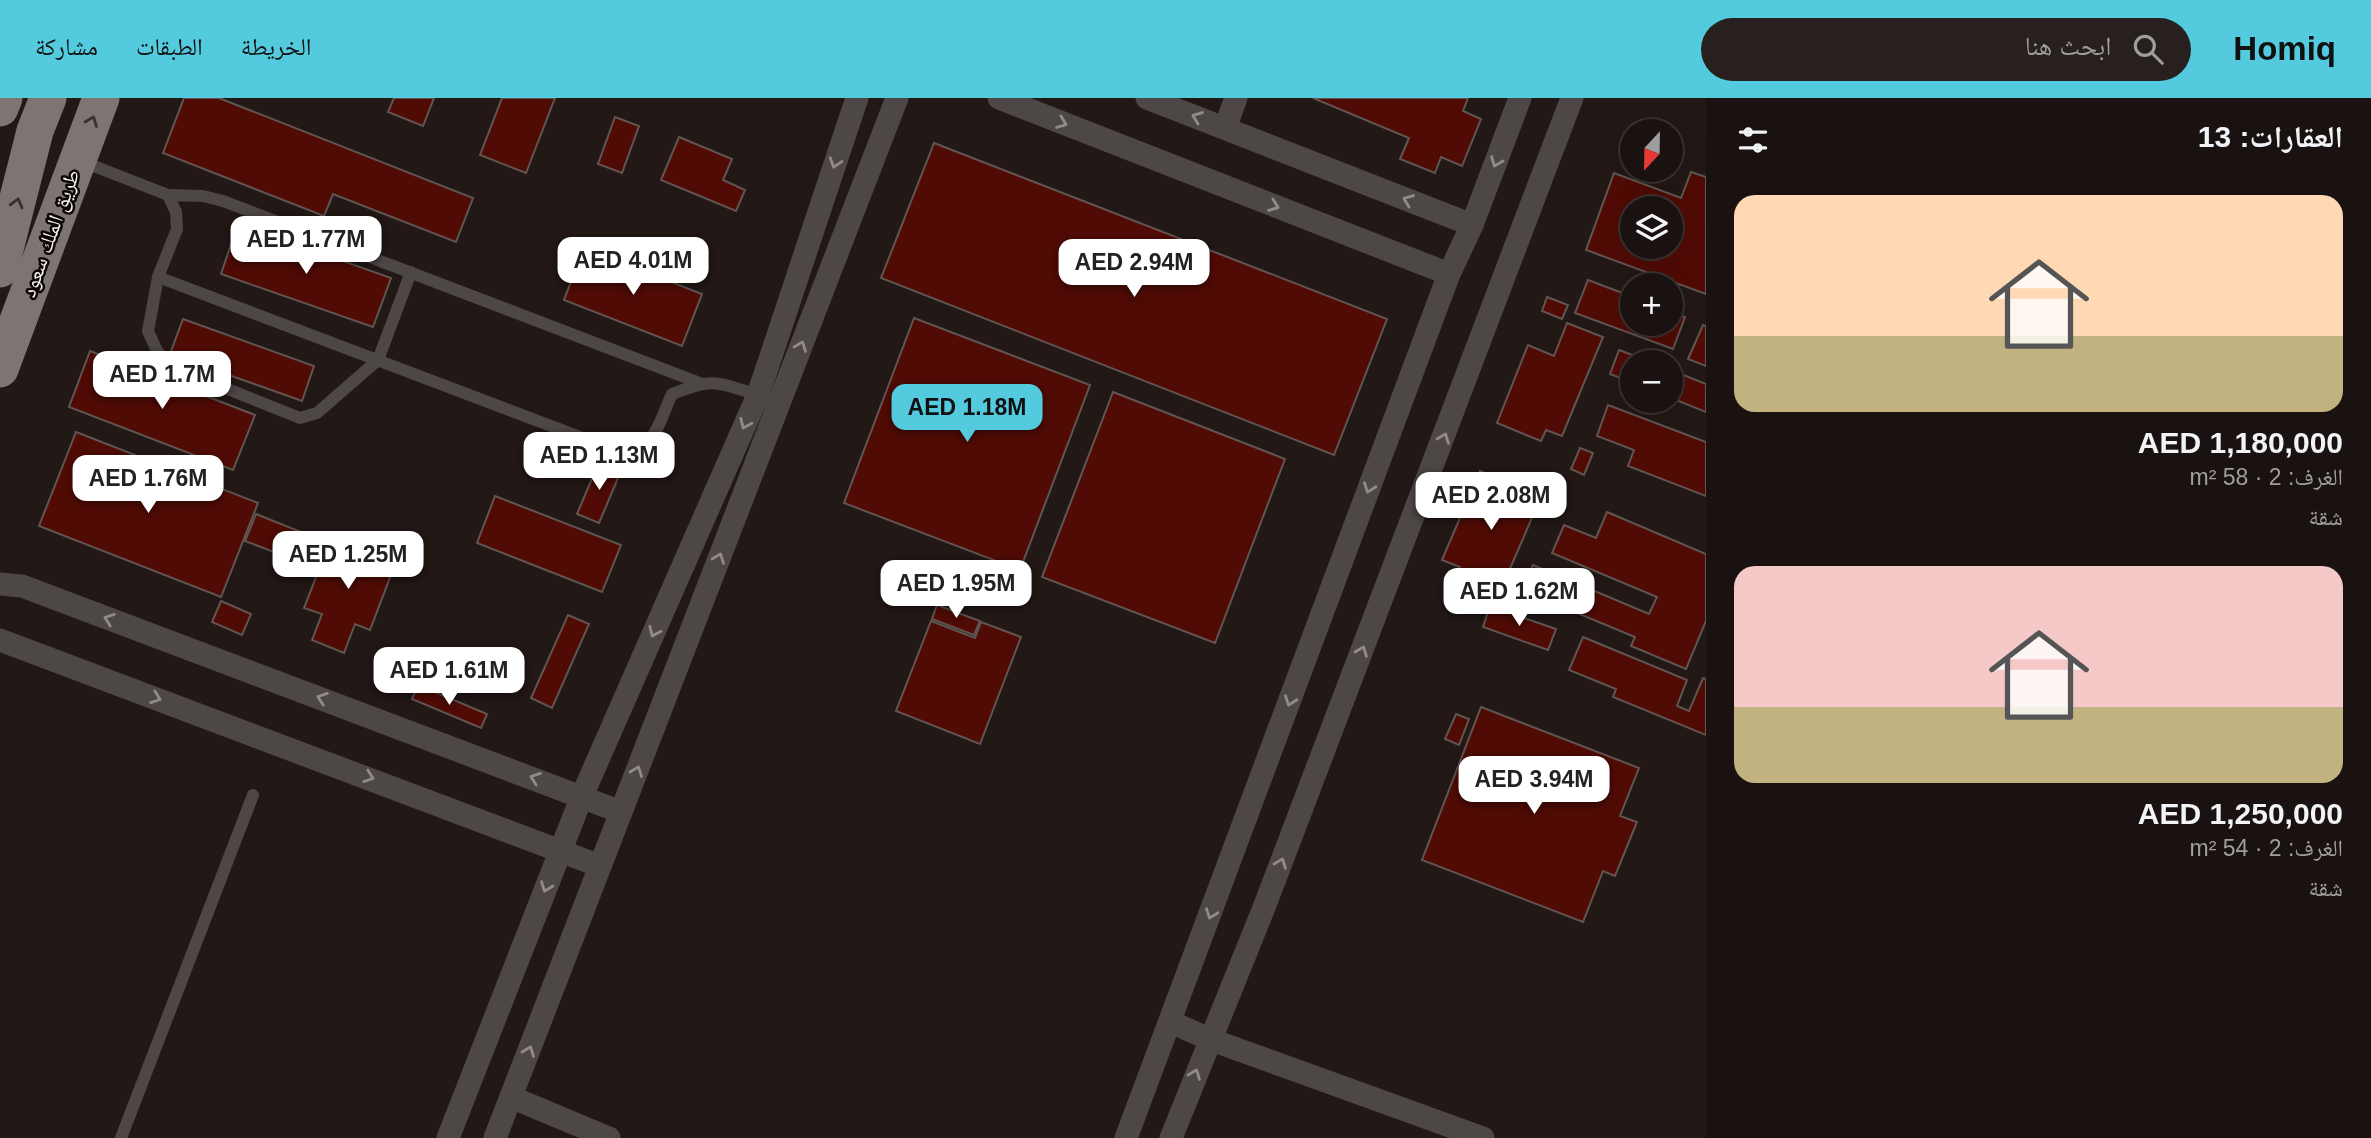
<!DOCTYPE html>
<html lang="ar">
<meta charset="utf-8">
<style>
:root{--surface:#1a1210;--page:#27201e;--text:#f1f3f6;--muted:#9f9e9f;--line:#383230;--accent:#54cade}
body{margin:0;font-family:Arial,"Noto Naskh Arabic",sans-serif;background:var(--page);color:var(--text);direction:rtl;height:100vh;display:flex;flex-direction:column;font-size:26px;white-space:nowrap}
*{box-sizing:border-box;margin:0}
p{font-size:23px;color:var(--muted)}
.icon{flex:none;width:38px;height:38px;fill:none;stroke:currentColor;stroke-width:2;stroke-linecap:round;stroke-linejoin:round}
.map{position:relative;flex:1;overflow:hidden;direction:ltr}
.side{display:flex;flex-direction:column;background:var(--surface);width:665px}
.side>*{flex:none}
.needle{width:46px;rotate:202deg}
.buttons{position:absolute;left:1620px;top:21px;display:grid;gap:14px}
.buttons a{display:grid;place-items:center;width:63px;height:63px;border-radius:50%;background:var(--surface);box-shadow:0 7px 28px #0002,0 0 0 2px var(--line);font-size:35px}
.price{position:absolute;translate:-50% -60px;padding:0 16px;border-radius:14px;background:#fff;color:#222;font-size:23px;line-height:46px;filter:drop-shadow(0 2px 4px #0008)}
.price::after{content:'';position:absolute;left:50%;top:42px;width:21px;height:16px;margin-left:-10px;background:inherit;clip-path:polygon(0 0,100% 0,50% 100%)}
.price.on{background:var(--accent);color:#111}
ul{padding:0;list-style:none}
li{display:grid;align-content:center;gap:14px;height:371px;padding:0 28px}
li span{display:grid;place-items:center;height:217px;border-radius:21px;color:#555}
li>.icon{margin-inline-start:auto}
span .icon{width:126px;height:126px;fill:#fffc;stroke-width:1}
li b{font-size:30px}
h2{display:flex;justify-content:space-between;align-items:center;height:84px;padding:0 28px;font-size:30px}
header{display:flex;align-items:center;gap:42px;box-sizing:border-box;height:98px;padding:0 35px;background:var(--accent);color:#111}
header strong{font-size:33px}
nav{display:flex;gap:38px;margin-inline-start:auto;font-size:24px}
.search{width:490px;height:63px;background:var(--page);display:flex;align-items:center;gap:18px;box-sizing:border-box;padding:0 24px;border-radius:38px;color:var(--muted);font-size:26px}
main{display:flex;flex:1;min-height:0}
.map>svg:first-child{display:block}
.building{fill:#510b05;stroke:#615552;stroke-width:2;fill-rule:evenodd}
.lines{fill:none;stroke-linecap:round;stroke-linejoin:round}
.lane{stroke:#4d4746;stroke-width:12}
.street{stroke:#4d4746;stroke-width:23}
.primary{stroke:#7e7471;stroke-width:37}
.oneway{stroke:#928b8a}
.oneway2{stroke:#373130}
.labels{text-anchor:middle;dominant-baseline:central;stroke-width:5;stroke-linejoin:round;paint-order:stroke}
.street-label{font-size:21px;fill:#f9f2f0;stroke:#080504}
</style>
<header>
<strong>Homiq</strong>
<div class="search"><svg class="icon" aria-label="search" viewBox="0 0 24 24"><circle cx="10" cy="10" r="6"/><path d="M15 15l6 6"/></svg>ابحث هنا</div>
<nav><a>الخريطة</a><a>الطبقات</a><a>مشاركة</a></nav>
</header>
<main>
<section class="side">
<h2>العقارات: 13<svg class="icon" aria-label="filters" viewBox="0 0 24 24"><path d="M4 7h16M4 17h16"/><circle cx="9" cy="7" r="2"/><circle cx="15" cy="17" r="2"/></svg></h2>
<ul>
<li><span style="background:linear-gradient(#ffd9b3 65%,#c2b280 0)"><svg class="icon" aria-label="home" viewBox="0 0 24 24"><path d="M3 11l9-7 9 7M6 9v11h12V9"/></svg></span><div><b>AED 1,180,000</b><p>الغرف: 2 · 58 m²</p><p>شقة</p></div></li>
<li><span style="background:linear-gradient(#f6c9c9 65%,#c2b280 0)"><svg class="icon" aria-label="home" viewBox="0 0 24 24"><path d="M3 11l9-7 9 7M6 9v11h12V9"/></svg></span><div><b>AED 1,250,000</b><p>الغرف: 2 · 54 m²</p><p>شقة</p></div></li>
</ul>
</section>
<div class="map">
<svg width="1706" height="1040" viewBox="0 0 1706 1040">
<rect width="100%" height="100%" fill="#221816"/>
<!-- building -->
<g class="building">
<path d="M 184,0 L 219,0 L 473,100 L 456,144 L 333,96 L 324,118 L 163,55 Z"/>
<path d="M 394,0 L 434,0 L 423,28 L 388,14 Z"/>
<path d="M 502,0 L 555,0 L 526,75 L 480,57 Z"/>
<path d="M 1313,0 L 1468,0 L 1463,13 L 1481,21 L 1462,68 L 1441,59 L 1435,75 L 1400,61 L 1409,40 Z"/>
<path d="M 615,19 L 639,28 L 622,75 L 598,66 Z"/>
<path d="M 679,39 L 732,61 L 723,82 L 745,92 L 736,113 L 661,82 Z"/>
<path d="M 934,45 L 1387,221 L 1334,357 L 881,180 Z"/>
<path d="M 1691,74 L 1706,79 L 1706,196 L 1586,152 L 1614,75 L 1681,100 ZM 1633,110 L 1671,110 L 1671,149 L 1633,149 Z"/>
<path d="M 238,126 L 391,180 L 373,229 L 221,176 Z"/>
<path d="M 584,150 L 702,196 L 682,248 L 564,202 Z"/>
<path d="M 1588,182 L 1633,199 L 1633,226 L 1671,226 L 1671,214 L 1685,219 L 1673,251 L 1575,215 Z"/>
<path d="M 1547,199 L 1568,207 L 1562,221 L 1542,213 Z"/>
<path d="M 914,220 L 1090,287 L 1020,472 L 844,405 Z"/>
<path d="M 183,221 L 314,268 L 302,303 L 170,256 Z"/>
<path d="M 1567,225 L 1603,239 L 1562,338 L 1546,332 L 1541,343 L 1497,325 L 1528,247 L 1554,258 Z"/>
<path d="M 1703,227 L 1706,228 L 1706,268 L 1688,261 Z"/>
<path d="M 1619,252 L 1651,264 L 1633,264 L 1633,285 L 1610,276 Z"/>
<path d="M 90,253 L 255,317 L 233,372 L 69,309 Z"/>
<path d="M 1671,272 L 1706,286 L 1706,314 L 1671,300 Z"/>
<path d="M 1113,294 L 1285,361 L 1215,545 L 1042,479 Z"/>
<path d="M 1608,307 L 1706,344 L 1706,398 L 1628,368 L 1634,352 L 1597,338 Z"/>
<path d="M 76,334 L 258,405 L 221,499 L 39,428 Z"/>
<path d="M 1580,350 L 1593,355 L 1584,377 L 1571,371 Z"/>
<path d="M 599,364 L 621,373 L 599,425 L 577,416 Z"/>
<path d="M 1480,373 L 1541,399 L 1499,496 L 1457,478 L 1460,469 L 1442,462 Z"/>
<path d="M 495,398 L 621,447 L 602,494 L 477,445 Z"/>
<path d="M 1607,414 L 1706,456 L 1706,523 L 1686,571 L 1631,548 L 1635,539 L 1522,492 L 1533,467 L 1649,516 L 1657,499 L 1552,455 L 1564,427 L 1596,440 Z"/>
<path d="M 256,416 L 326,444 L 316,470 L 245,443 Z"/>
<path d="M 333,436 L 397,461 L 370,532 L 355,526 L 344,555 L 312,542 L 322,516 L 304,510 Z"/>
<path d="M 221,503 L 251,516 L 242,537 L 212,524 Z"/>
<path d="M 937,507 L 980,523 L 974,537 L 932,521 Z"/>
<path d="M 1490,508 L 1556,531 L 1548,552 L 1483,529 Z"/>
<path d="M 568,517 L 589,526 L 552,610 L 531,600 Z"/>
<path d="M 931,523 L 975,540 L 981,524 L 1021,539 L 980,646 L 896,613 Z"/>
<path d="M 1583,539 L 1687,582 L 1677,608 L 1689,613 L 1703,580 L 1706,581 L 1706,637 L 1613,599 L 1616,591 L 1569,572 Z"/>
<path d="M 418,587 L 487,616 L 481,630 L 412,601 Z"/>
<path d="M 1481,609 L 1639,670 L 1620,718 L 1637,724 L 1615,778 L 1603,773 L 1583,824 L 1422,762 Z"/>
<path d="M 1456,616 L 1469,621 L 1459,647 L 1445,641 Z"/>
</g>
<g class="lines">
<!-- lane -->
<g class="lane">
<path d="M 81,63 L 168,97 L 176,114 L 177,131 L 158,179 L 148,233 L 157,253 L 170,268 L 300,320 L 317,315 L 378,262 L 411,174"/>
<path d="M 168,97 L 203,98 L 223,103 L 700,285"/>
<path d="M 158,179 L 617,353 C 655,355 658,326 672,296 C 715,279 715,284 758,297"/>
<path d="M 121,1040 L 253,697"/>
</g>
<!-- street -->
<g class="street">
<path d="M 999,0 L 1449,176"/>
<path d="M 1147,0 L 1472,127"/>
<path d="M 1225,30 L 1236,0"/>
<path d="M 0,486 L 22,488 L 621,714"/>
<path d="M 0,542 L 600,768"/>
<path d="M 1171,924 L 1209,941 L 1483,1040"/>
<path d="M 511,999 L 609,1040"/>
<path d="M 448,1040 L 582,698 L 758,297 L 857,0"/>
<path d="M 495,1040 L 897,0"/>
<path d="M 1126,1040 L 1449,176 L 1472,127 L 1520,0"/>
<path d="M 1171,1040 L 1265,807 L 1572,0"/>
</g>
<!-- primary -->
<g class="primary">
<path d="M 0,10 L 4,0"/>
<path d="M 0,171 L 35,33 L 48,0"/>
<path d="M 0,271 L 101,0"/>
</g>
</g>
<!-- one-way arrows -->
<defs><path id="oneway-chevron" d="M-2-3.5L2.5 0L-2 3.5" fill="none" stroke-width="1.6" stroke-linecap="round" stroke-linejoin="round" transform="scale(1.75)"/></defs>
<g class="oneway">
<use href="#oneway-chevron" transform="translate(1197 19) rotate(-159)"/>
<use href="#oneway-chevron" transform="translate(1062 25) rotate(21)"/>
<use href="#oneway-chevron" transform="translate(1496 64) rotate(111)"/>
<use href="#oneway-chevron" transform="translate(835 65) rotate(108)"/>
<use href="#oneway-chevron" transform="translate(1408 102) rotate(-159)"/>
<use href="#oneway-chevron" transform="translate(1274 108) rotate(21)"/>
<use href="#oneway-chevron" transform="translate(801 248) rotate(-69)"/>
<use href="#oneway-chevron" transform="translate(745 326) rotate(114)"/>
<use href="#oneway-chevron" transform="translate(1444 340) rotate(-69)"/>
<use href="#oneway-chevron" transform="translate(1369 390) rotate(110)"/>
<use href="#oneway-chevron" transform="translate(719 460) rotate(-69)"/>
<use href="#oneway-chevron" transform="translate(109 521) rotate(-160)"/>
<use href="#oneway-chevron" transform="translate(654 534) rotate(114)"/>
<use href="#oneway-chevron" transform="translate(1362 553) rotate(-69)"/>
<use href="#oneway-chevron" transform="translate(156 600) rotate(20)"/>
<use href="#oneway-chevron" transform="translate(322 600) rotate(-160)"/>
<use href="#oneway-chevron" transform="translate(1290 603) rotate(110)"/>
<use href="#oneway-chevron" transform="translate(637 673) rotate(-69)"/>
<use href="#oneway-chevron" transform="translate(369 679) rotate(20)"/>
<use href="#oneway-chevron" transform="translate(535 680) rotate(-160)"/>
<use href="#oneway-chevron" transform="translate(1281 765) rotate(-69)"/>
<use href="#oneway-chevron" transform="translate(546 789) rotate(111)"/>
<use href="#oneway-chevron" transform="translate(1211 816) rotate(110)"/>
<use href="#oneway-chevron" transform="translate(529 953) rotate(-69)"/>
<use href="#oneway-chevron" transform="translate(1195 976) rotate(-69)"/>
</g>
<g class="oneway2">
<use href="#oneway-chevron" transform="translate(92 23) rotate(-69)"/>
<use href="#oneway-chevron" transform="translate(17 105) rotate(-76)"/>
</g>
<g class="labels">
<!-- street labels -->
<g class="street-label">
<text transform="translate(50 135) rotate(-70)">طريق الملك سعود</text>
</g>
</g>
</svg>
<div class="buttons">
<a><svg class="needle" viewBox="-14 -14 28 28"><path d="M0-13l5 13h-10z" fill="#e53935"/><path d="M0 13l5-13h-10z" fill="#9f9e9f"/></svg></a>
<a><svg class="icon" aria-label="layers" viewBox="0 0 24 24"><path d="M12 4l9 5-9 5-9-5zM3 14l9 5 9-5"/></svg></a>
<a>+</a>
<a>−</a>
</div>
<b class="price" style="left:306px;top:178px">AED 1.77M</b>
<b class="price" style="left:633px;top:199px">AED 4.01M</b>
<b class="price" style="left:1134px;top:201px">AED 2.94M</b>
<b class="price" style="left:162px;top:313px">AED 1.7M</b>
<b class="price on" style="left:967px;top:346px">AED 1.18M</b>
<b class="price" style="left:599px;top:394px">AED 1.13M</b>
<b class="price" style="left:148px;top:417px">AED 1.76M</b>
<b class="price" style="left:1491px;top:434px">AED 2.08M</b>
<b class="price" style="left:348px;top:493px">AED 1.25M</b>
<b class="price" style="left:956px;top:522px">AED 1.95M</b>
<b class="price" style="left:1519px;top:530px">AED 1.62M</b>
<b class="price" style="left:449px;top:609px">AED 1.61M</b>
<b class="price" style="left:1534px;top:718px">AED 3.94M</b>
</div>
</main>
